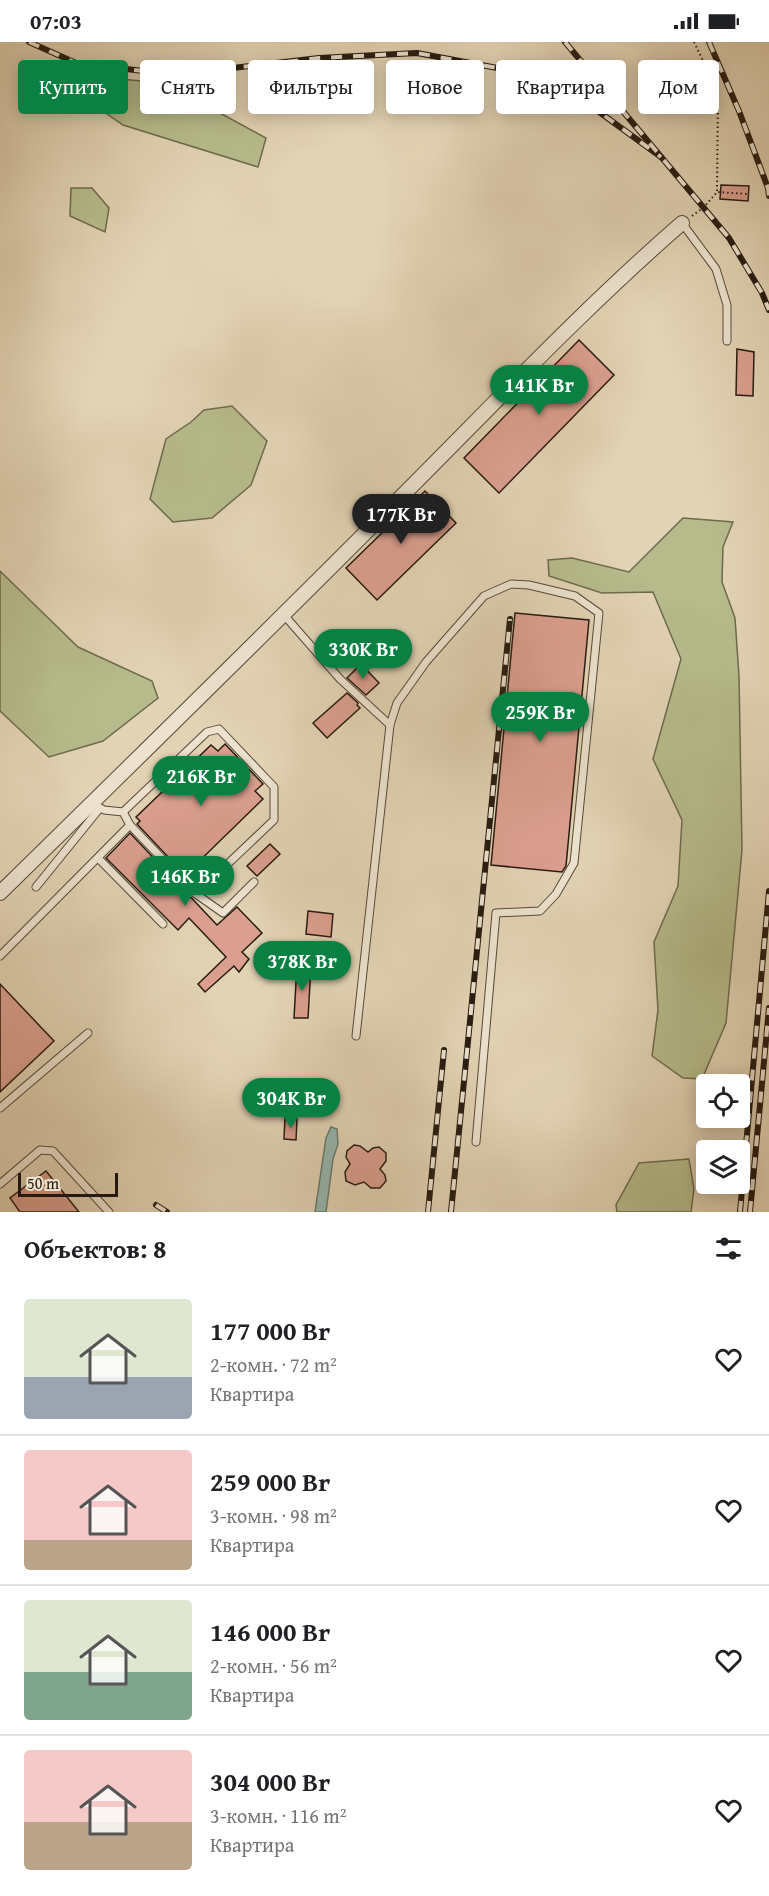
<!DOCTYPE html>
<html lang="ru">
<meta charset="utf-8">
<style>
:root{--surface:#fff;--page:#f6f6f6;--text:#202124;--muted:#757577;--line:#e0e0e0;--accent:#0b8043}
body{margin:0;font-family:"Gentium Book Plus",serif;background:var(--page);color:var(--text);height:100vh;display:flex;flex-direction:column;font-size:22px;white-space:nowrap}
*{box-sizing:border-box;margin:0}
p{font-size:20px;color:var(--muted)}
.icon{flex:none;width:33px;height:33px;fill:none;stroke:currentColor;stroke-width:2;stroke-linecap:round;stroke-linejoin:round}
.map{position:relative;height:1170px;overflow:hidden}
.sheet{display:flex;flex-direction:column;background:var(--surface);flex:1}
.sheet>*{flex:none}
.top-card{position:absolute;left:18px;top:18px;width:734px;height:54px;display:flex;gap:12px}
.controls{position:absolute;left:696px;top:1032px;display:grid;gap:12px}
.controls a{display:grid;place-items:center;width:54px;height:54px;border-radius:6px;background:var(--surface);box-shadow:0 3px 15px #0003;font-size:30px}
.scale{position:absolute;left:18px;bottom:15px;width:100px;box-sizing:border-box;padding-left:6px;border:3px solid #271b11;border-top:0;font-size:16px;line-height:21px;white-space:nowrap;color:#271b11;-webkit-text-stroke:4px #ece2ce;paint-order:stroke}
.price{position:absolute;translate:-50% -51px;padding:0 14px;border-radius:21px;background:var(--accent);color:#fff;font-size:20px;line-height:39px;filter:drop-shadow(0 2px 3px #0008)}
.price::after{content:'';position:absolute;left:50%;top:36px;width:18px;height:14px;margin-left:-9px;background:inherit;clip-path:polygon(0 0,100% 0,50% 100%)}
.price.current{background:#222;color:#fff}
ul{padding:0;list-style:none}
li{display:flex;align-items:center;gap:18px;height:150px;padding:0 24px}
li+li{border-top:2px solid var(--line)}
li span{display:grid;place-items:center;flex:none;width:168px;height:120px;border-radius:6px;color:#555}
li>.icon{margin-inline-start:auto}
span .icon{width:72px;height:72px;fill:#fffc;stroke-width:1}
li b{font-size:26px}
h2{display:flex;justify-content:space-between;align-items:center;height:72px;padding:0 24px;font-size:26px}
.chip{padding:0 21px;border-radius:6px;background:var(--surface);box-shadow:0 3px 15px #0003;font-size:21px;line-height:54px}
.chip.current{background:var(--accent);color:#fff}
.status{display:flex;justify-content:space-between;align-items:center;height:42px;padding:0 30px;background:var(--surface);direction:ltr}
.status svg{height:16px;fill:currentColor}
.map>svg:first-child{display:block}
.green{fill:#b6bb8b;stroke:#6e6b4e;stroke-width:1.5}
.water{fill:#95b7af;stroke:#697970;stroke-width:1.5}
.building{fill:#db9f8f;stroke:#271b11;stroke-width:1.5}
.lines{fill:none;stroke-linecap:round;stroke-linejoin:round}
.lane-casing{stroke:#56493a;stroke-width:9}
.street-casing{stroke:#56493a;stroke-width:16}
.path{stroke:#271b11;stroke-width:2;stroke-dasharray:1.5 3;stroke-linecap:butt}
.lane{stroke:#ece2ce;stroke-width:7}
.street{stroke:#ece2ce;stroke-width:14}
.rail-casing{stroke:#271b11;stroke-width:6}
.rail{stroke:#ece2ce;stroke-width:4;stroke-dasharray:11;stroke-linecap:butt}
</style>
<div class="status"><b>07:03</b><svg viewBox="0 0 49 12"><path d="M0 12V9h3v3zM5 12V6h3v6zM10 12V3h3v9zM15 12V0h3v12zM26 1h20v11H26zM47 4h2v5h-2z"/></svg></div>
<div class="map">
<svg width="769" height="1170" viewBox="0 0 769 1170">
<rect width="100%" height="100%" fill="#e2d3b4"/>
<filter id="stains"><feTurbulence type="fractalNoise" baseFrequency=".00333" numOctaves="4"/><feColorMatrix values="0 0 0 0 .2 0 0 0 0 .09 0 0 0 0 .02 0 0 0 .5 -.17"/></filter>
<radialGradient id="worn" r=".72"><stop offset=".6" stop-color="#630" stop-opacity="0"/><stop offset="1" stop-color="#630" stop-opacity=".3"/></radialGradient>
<!-- green -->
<g class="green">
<path d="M 72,33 L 165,41 L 266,96 L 258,125 L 123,83 L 77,51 Z"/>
<path d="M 71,146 L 92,146 L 109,166 L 105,190 L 70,174 Z"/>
<path d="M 232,364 L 267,399 L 251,443 L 212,476 L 173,480 L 150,457 L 166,397 L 191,380 L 204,368 Z"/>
<path d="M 683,476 L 733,480 L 723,505 L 722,540 L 735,576 L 739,634 L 742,808 L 726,981 L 702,1037 L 683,1036 L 652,1014 L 658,968 L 654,900 L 678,844 L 682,778 L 653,717 L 681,617 L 653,550 L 602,551 L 549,534 L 548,518 L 572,516 L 629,530 Z"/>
<path d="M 0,529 L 78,605 L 152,639 L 158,656 L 103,699 L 49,715 L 0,669 Z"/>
<path d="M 689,1117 L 694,1147 L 691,1170 L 617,1170 L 616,1163 L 639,1121 Z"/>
</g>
<!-- water -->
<path class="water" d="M 331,1085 L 337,1087 L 338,1102 L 333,1117 L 326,1170 L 315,1170 L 326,1096 Z"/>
<!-- building -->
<g class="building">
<path d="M 721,143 L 749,144 L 748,159 L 720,157 Z"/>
<path d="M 579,298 L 614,333 L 499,451 L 464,416 Z"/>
<path d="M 737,307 L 754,310 L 753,354 L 736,353 Z"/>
<path d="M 425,449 L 456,481 L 377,558 L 346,526 Z"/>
<path d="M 515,571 L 589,578 L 566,824 L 562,830 L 491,823 Z"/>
<path d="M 361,622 L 379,641 L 366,653 L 347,636 Z"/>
<path d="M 347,651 L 358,661 L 357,663 L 360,666 L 327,696 L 313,681 Z"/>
<path d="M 225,702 L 263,742 L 255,749 L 263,757 L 185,833 L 137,782 L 140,779 L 136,775 L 211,703 L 218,709 Z"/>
<path d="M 130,791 L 217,883 L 237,865 L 262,891 L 242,910 L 249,917 L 239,930 L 234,924 L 205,950 L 198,942 L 226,915 L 189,876 L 178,888 L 106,816 Z"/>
<path d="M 270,802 L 280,812 L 257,834 L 247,824 Z"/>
<path d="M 308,869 L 333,872 L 331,895 L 306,892 Z"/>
<path d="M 297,923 L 311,924 L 308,976 L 294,976 Z"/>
<path d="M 0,942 L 54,999 L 0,1050 Z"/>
<path d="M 285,1076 L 297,1077 L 296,1098 L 284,1097 Z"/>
<path d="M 354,1103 L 360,1104 L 368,1110 L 373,1106 L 379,1105 L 386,1111 L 386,1119 L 380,1127 L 385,1133 L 386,1139 L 380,1146 L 371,1146 L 364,1140 L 355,1143 L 346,1139 L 345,1130 L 350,1122 L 346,1115 L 347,1109 Z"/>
<path d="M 46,1129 L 79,1170 L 20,1170 L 10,1156 Z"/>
</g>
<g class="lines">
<!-- lane casing -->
<g class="lane-casing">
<g id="lane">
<path d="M 682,181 L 716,227 L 727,263 L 727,299"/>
<path d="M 284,573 L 340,637 L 390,683"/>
<path d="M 123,770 L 207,690 L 219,687 L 274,745 L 274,778 L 196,852 L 130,783"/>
<path d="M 98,816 L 163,882"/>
<path d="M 36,845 L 100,766"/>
<path d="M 196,852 L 223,871 L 254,840"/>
<path d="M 0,914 L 130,783 L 123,770 L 104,768 L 91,761"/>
<path d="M 356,994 L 390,683 L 397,661 L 426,620 L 484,554 L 511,542 L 529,543 L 575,554 L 599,571 L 574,821 L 556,852 L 540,869 L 496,871 L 476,1100"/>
<path d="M 0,1066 L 88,991"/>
<path d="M 0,1142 L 40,1108 L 53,1109 L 109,1170"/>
</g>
</g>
<!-- street casing -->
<g class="street-casing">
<path id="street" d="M 0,851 C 134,720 268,589 400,456 C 493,363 583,267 682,181"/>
</g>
<!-- path -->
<g class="path">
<path d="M 694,0 L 718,50 L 717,150"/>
<path d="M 692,174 L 704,165 L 717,150 L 748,152"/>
</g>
<!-- lane -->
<use href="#lane" class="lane"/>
<!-- street -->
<use href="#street" class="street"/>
<!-- rail casing -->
<g class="rail-casing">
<g id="rail">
<path d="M 29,0 L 76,21 L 160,31 L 216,28 L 319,16 L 417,11 L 508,28 L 591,64 L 661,115"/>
<path d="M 565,0 L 729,196 L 762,251 L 769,268"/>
<path d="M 709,0 L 739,69 L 768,146 L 769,154"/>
<path d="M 156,1163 L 167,1170"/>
<path d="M 428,1170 L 444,1008"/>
<path d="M 451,1170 L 510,577"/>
<path d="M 740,1170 L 769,849"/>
<path d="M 750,1170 L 769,966"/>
</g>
</g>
<!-- rail -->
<use href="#rail" class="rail"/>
</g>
<rect width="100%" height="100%" filter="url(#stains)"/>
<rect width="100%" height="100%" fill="url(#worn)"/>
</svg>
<div class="controls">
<a><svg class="icon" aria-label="locate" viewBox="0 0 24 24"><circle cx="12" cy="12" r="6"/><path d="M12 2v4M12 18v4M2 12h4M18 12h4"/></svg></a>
<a><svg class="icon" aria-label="layers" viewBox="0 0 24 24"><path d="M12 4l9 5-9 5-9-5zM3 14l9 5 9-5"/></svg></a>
</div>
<div class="scale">50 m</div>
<b class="price" style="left:539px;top:374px">141K Br</b>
<b class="price current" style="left:401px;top:503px">177K Br</b>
<b class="price" style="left:363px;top:638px">330K Br</b>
<b class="price" style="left:540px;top:701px">259K Br</b>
<b class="price" style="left:201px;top:765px">216K Br</b>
<b class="price" style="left:185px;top:865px">146K Br</b>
<b class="price" style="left:302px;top:950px">378K Br</b>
<b class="price" style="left:291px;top:1087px">304K Br</b>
<div class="top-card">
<a class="chip current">Купить</a>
<a class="chip">Снять</a>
<a class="chip">Фильтры</a>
<a class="chip">Новое</a>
<a class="chip">Квартира</a>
<a class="chip">Дом</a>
</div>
</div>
<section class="sheet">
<h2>Объектов: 8<svg class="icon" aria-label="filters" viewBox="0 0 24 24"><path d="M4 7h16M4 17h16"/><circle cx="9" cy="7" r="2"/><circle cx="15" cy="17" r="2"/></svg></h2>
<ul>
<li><span style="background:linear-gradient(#dfe7d0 65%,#9aa5b1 0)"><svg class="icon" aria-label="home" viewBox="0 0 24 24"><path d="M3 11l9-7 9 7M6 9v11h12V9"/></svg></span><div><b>177 000 Br</b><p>2-комн. · 72 m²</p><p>Квартира</p></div><svg class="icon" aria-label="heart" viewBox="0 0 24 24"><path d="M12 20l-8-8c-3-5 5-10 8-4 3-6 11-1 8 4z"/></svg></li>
<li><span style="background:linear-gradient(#f6c9c9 75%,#b9a48a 0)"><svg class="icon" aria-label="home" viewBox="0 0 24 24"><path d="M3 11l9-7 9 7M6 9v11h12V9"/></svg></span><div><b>259 000 Br</b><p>3-комн. · 98 m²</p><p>Квартира</p></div><svg class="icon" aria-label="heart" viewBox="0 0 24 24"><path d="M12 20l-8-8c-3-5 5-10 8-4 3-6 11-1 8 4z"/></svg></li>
<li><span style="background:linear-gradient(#dfe7d0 60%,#7fa58c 0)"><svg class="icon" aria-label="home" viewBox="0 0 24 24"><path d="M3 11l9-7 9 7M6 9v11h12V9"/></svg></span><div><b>146 000 Br</b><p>2-комн. · 56 m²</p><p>Квартира</p></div><svg class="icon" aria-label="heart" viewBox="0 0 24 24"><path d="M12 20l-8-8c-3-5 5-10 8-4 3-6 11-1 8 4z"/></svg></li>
<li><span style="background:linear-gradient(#f6c9c9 60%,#b9a48a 0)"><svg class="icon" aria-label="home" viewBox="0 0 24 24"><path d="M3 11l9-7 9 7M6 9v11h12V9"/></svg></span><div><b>304 000 Br</b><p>3-комн. · 116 m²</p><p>Квартира</p></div><svg class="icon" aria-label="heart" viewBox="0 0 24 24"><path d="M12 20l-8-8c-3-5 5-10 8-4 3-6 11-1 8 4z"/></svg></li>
</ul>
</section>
